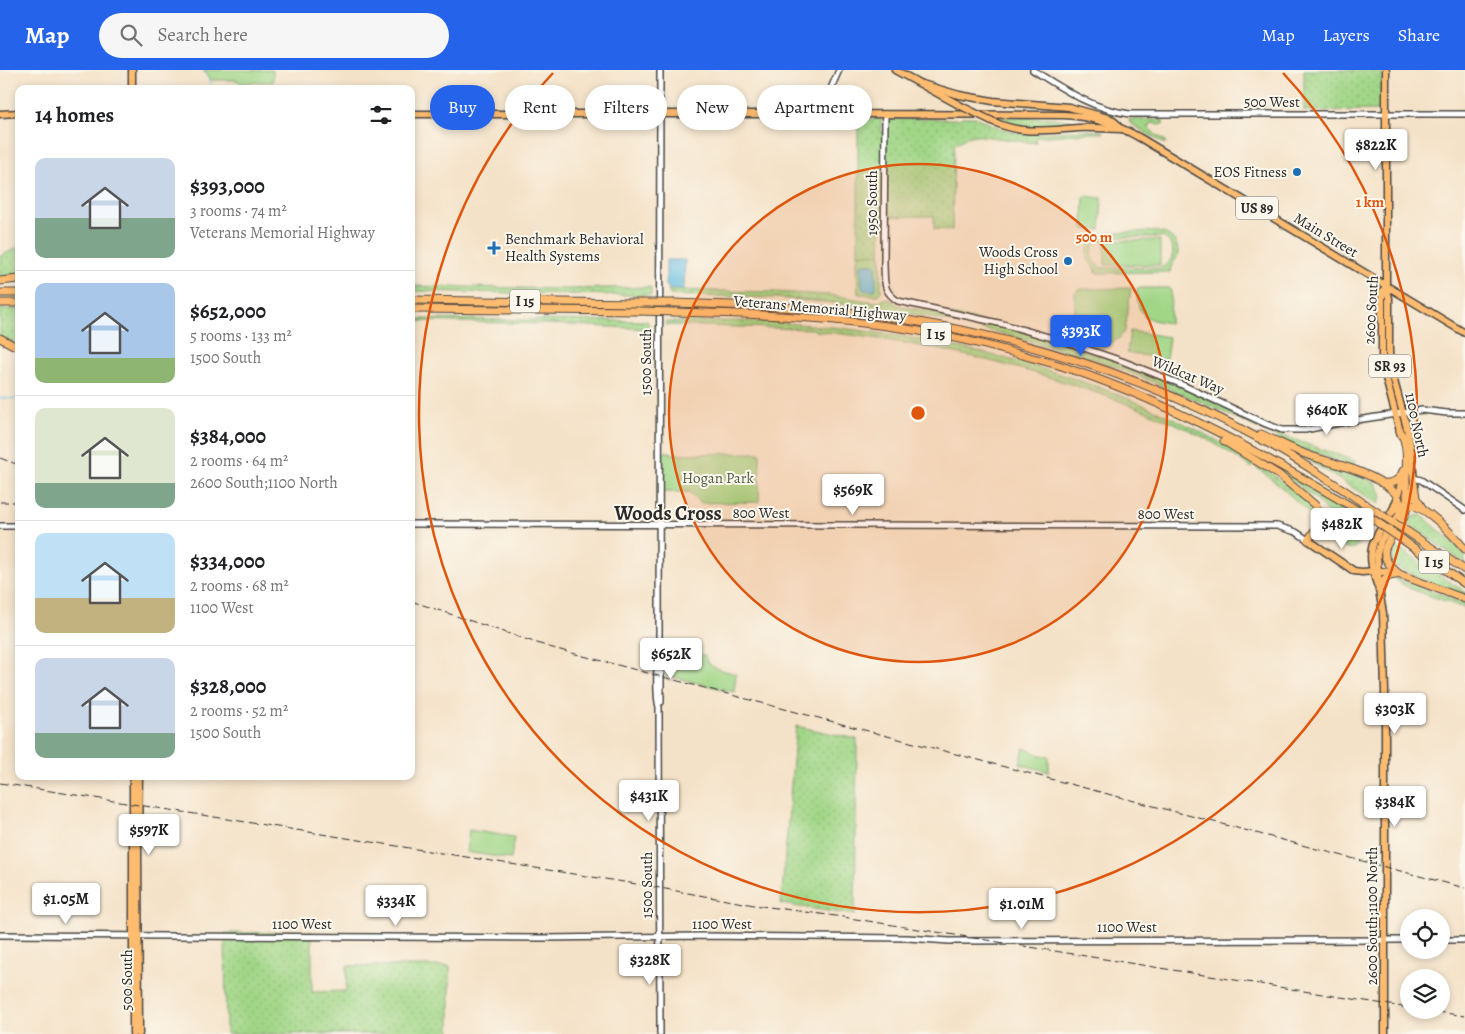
<!DOCTYPE html>
<meta charset="utf-8">
<style>
:root{--surface:#fff;--page:#f6f6f6;--text:#202124;--muted:#757577;--line:#e0e0e0;--accent:#2563eb}
body{margin:0;font-family:Alegreya,serif;background:var(--page);color:var(--text);height:100vh;display:flex;flex-direction:column;font-size:19px;white-space:nowrap}
*{box-sizing:border-box;margin:0}
p{font-size:16px;color:var(--muted)}
.icon{flex:none;width:28px;height:28px;fill:none;stroke:currentColor;stroke-width:2;stroke-linecap:round;stroke-linejoin:round}
.map{position:relative;flex:1;overflow:hidden}
.drawer{position:absolute;left:15px;top:15px;width:400px;height:695px;display:flex;flex-direction:column;background:var(--surface);border-radius:10px;box-shadow:0 2px 8px #0003}
.drawer>*{flex:none}
.hud{position:absolute;left:430px;top:15px;width:475px;height:45px;display:flex;gap:10px}
.fabs{position:absolute;left:1400px;top:839px;display:grid;gap:10px}
.fabs a{display:grid;place-items:center;width:50px;height:50px;border-radius:50%;background:var(--surface);box-shadow:0 2px 8px #0003;font-size:25px}
.price{position:absolute;translate:-50% -42px;padding:0 11px;border-radius:5px;background:#fff;color:#222;font-size:16px;line-height:32px;filter:drop-shadow(0 1px 2px #0008)}
.price::after{content:'';position:absolute;left:50%;top:30px;width:15px;height:11px;margin-left:-8px;background:inherit;clip-path:polygon(0 0,100% 0,50% 100%)}
.price.selected{background:var(--accent);color:#fff}
ul{padding:0;list-style:none}
li{display:flex;align-items:center;gap:15px;height:125px;padding:0 20px}
li+li{border-top:1px solid var(--line)}
li span{display:grid;place-items:center;flex:none;width:140px;height:100px;border-radius:10px;color:#555}
li>.icon{margin-inline-start:auto}
span .icon{width:60px;height:60px;fill:#fffc;stroke-width:1}
li b{font-size:21px}
h2{display:flex;justify-content:space-between;align-items:center;height:60px;padding:0 20px;font-size:21px}
.tag{padding:0 18px;border-radius:22px;background:var(--surface);box-shadow:0 2px 8px #0003;font-size:18px;line-height:45px}
.tag.selected{background:var(--accent);color:#fff}
header{display:flex;align-items:center;gap:30px;box-sizing:border-box;height:70px;padding:0 25px;background:var(--accent);color:#fff}
header strong{font-size:24px}
nav{display:flex;gap:28px;margin-inline-start:auto;font-size:18px}
.search{width:350px;height:45px;background:var(--page);display:flex;align-items:center;gap:12px;box-sizing:border-box;padding:0 18px;border-radius:28px;color:var(--muted);font-size:19px}
.map>svg:first-child{display:block}
.grass{fill:url(#grass-dots);stroke:#668059}
.park{fill:#a1d687;stroke:#668059;fill-rule:evenodd}
.water{fill:#63bde1;stroke:#477486}
.lines{fill:none;stroke-linecap:round;stroke-linejoin:round}
.stream{stroke:#63bde1;stroke-width:1}
.minor-casing{stroke:#494643;stroke-width:8}
.major-casing{stroke:#494643;stroke-width:9}
.highway-casing{stroke:#494643;stroke-width:9}
.minor{stroke:#fff;stroke-width:5}
.major{stroke:#febc71;stroke-width:6}
.highway{stroke:#febc71;stroke-width:7}
.rail{stroke:#2b2b2b;stroke-width:1;stroke-dasharray:8 4;stroke-linecap:butt}
.major-bridge-casing{stroke:#494643;stroke-width:9;stroke-linecap:butt}
.highway-bridge-casing{stroke:#494643;stroke-width:9;stroke-linecap:butt}
.major-bridge{stroke:#febc71;stroke-width:6}
.highway-bridge{stroke:#febc71;stroke-width:7}
.ring{fill:none;stroke:#df570e;stroke-width:2.5}
.poi-dot{fill:#1f6fb2;stroke:#fbf7ec;stroke-width:2}
.labels{text-anchor:middle;dominant-baseline:central;stroke-width:4;stroke-linejoin:round;paint-order:stroke}
.shield{fill:#fbf7ec;stroke:#696865;stroke-width:1}
.shield-label{font-size:14px;font-weight:bold;fill:#2b2b2b}
.street-label{font-size:15px;fill:#2b2b2b;stroke:#fbf7ec}
.poi-label{font-size:15px;fill:#2b2b2b;stroke:#fbf7ec;text-anchor:end}
.park-label{font-size:15px;fill:#4e5e47;stroke:#fbf7ec}
.district-label{font-size:20px;font-weight:bold;fill:#2b2b2b;stroke:#fbf7ec}
.centre{fill:#df570e;stroke:#fbf7ec;stroke-width:2.5}
.ring-label{font-size:15px;text-anchor:middle;font-weight:bold;fill:#df570e;stroke:#fbf7ec;stroke-width:4;stroke-linejoin:round;paint-order:stroke}
</style>
<header>
<strong>Map</strong>
<div class="search"><svg class="icon" aria-label="search" viewBox="0 0 24 24"><circle cx="10" cy="10" r="6"/><path d="M15 15l6 6"/></svg>Search here</div>
<nav><a>Map</a><a>Layers</a><a>Share</a></nav>
</header>
<div class="map">
<svg width="1465" height="964" viewBox="0 0 1465 964">
<defs>
<pattern id="grass-dots" width="8" height="8" patternUnits="userSpaceOnUse" patternTransform="scale(1.25)"><rect width="8" height="8" fill="#a1d687"/><path d="M2 2h.1M6 6h.1" fill="none" stroke="#8bb875" stroke-width="1.8" stroke-linecap="round"/></pattern>
</defs>
<rect width="100%" height="100%" fill="#fbf7ec"/>
<filter id="ink" filterUnits="userSpaceOnUse"><feTurbulence type="fractalNoise" baseFrequency=".02" numOctaves="2"/><feDisplacementMap in="SourceGraphic" scale="10" xChannelSelector="R" yChannelSelector="G"/><feConvolveMatrix kernelMatrix="1 2 1 2 8 2 1 2 1" color-interpolation-filters="sRGB"/></filter>
<filter id="wash" filterUnits="userSpaceOnUse"><feTurbulence type="fractalNoise" baseFrequency=".0096" numOctaves="4" result="noise"/><feDisplacementMap in="SourceGraphic" scale="20" xChannelSelector="R" yChannelSelector="G"/><feGaussianBlur stdDeviation="1.12" result="paint"/><feColorMatrix in="noise" values="0 0 0 0 0 0 0 0 0 0 0 0 0 0 0 0 0 1.4 0 .05"/><feComposite in="paint" operator="in"/></filter>
<g filter="url(#wash)">
<rect width="100%" height="100%" fill="#f4e2c8"/>
<!-- grass -->
<g class="grass">
<path d="M 1304,0 L 1382,0 L 1381,40 L 1304,41 Z"/>
<path d="M 962,47 L 975,47 L 999,58 L 1018,63 L 1030,64 L 1083,60 L 1103,61 L 1103,63 L 1087,63 L 1037,67 L 1035,69 L 1036,73 L 975,65 L 967,67 L 954,75 L 952,160 L 934,159 L 934,146 L 881,147 L 880,184 L 858,184 L 858,49 L 881,49 L 881,62 L 888,62 L 888,52 L 890,49 L 959,49 Z"/>
<path d="M 993,47 L 1052,48 L 1088,53 L 1087,55 L 1044,59 L 1017,58 L 993,50 Z"/>
<path d="M 1129,49 L 1163,50 L 1163,54 L 1159,55 L 1153,53 L 1150,55 L 1149,58 L 1156,65 L 1165,70 L 1166,73 L 1163,73 L 1130,53 Z"/>
<path d="M 19,177 L 19,203 L 0,207 L 0,186 Z"/>
<path d="M 411,216 L 569,219 L 651,217 L 651,225 L 624,225 L 411,221 Z"/>
<path d="M 668,220 L 774,222 L 829,225 L 876,232 L 887,228 L 900,236 L 977,250 L 1035,265 L 1111,289 L 1189,320 L 1276,362 L 1278,364 L 1355,391 L 1353,396 L 1298,377 L 1197,330 L 1121,299 L 1088,287 L 1000,263 L 929,247 L 834,233 L 776,228 L 670,225 Z"/>
<path d="M 0,239 L 19,239 L 19,277 L 0,266 Z"/>
<path d="M 411,249 L 647,251 L 651,259 L 548,254 L 411,251 Z"/>
<path d="M 738,251 C 891,255 1057,289 1195,359 C 1222,373 1248,387 1273,405 C 1282,412 1308,431 1314,439 C 1316,443 1316,446 1315,450 C 1296,430 1276,411 1253,395 L 1252,398 C 1236,387 1219,375 1201,366 C 1170,350 1136,337 1103,325 C 1010,292 915,271 816,261 L 813,259 L 665,255 L 665,252 L 671,252 Z"/>
<path d="M 1297,383 L 1346,401 L 1376,413 L 1382,426 L 1379,434 Z"/>
<path d="M 1260,390 L 1298,411 L 1366,456 C 1353,486 1355,485 1327,467 C 1325,460 1330,453 1329,445 C 1323,439 1319,432 1313,427 C 1297,413 1278,402 1260,390 Z"/>
<path d="M 1421,445 L 1457,476 L 1465,485 L 1465,494 L 1406,452 L 1415,446 Z"/>
<path d="M 1392,474 L 1465,522 L 1465,526 L 1422,509 L 1394,496 L 1392,494 Z"/>
<path d="M 1395,508 L 1465,533 L 1465,538 L 1411,519 L 1395,510 Z"/>
<path d="M 796,656 L 857,669 L 855,845 L 781,834 Z"/>
<path d="M 312,862 L 312,922 L 346,921 L 347,896 L 450,896 L 450,964 L 226,964 L 225,863 Z"/>
</g>
<!-- park -->
<g class="park">
<path d="M 204,0 L 273,0 L 273,12 L 241,13 L 236,10 L 210,10 Z"/>
<path d="M 1085,126 L 1102,128 L 1100,160 L 1084,159 L 1083,158 L 1084,127 Z"/>
<path d="M 1108,163 C 1121,163 1152,160 1163,163 C 1171,165 1177,172 1178,181 C 1178,190 1170,194 1170,202 L 1096,203 C 1096,197 1093,197 1090,193 C 1082,179 1093,165 1108,163 ZM 1105,167 L 1163,167 C 1177,175 1176,192 1160,198 L 1102,198 C 1088,190 1089,173 1105,167 Z"/>
<path d="M 1160,170 L 1160,195 L 1105,195 L 1105,171 Z"/>
<path d="M 858,184 L 881,184 L 881,221 L 878,225 L 858,224 L 857,190 Z"/>
<path d="M 1131,218 L 1125,261 L 1119,268 L 1103,278 L 1073,268 L 1073,250 L 1075,250 L 1075,223 L 1079,219 Z"/>
<path d="M 1137,218 L 1169,218 L 1171,222 L 1170,253 C 1144,250 1137,246 1137,218 Z"/>
<path d="M 1130,261 L 1169,267 L 1166,289 L 1127,283 Z"/>
<path d="M 665,382 L 671,382 L 671,384 L 760,383 L 759,432 L 700,433 L 689,422 L 663,422 L 662,384 Z"/>
<path d="M 664,585 L 705,585 C 706,599 725,600 736,604 L 734,622 L 665,605 Z"/>
<path d="M 1024,678 L 1040,685 L 1049,686 L 1049,702 L 1020,694 Z"/>
<path d="M 469,760 L 514,767 L 511,789 L 466,782 Z"/>
</g>
<!-- water -->
<g class="water">
<path d="M 666,190 L 685,190 L 684,219 L 669,219 L 666,215 Z"/>
<path d="M 863,194 L 874,194 L 876,195 L 876,219 L 875,220 L 864,220 L 862,218 L 861,195 Z"/>
</g>
<g class="lines">
<!-- stream -->
<g class="stream">
<path d="M 203,0 L 214,19"/>
<path d="M 0,328 L 19,329"/>
</g>
</g>
</g>
<g filter="url(#ink)">
<g class="lines">
<!-- minor casing -->
<g class="minor-casing">
<g id="minor">
<path d="M 660,0 L 659,583 C 656,591 656,628 659,637 L 660,964"/>
<path d="M 1033,0 C 1065,20 1092,39 1130,44 L 1465,44"/>
<path d="M 832,42 L 832,16 L 839,0"/>
<path d="M 885,44 L 884,195 C 885,211 882,221 898,231 L 1003,254 L 1066,272 L 1122,291 L 1178,313 L 1266,354 L 1282,360 L 1305,360 L 1344,352 L 1422,340 L 1447,343 L 1465,343"/>
<path d="M 1414,408 L 1421,410 L 1465,440"/>
<path d="M 411,454 L 1277,456 L 1296,462 L 1308,470"/>
<path d="M 0,456 L 19,456"/>
<path d="M 659,583 L 661,588 L 661,632"/>
<path d="M 0,865 L 544,868 L 701,866 L 908,868 L 949,871 L 1409,870"/>
<path d="M 1441,870 L 1465,870"/>
</g>
</g>
<!-- major casing -->
<g class="major-casing">
<g id="major">
<path d="M 132,0 L 132,19"/>
<path d="M 895,0 L 961,36"/>
<path d="M 1386,0 L 1386,216 L 1382,223 L 1382,293 L 1401,365"/>
<path d="M 922,14 L 959,25 L 993,31 L 1069,37 L 1111,49 L 1117,54"/>
<path d="M 0,44 L 19,43"/>
<path d="M 411,44 L 805,44 L 809,41 L 861,42 L 865,44 L 1064,45 C 1092,46 1118,55 1142,69 L 1465,263"/>
<path d="M 805,44 C 807,45 807,46 809,47 C 815,49 860,47 865,44"/>
<path d="M 994,52 C 1023,65 1047,60 1078,58 C 1092,57 1107,59 1121,59"/>
<path d="M 1308,470 L 1354,501 L 1362,502 L 1375,501"/>
<path d="M 1378,517 C 1372,501 1367,483 1376,467 C 1381,457 1389,448 1394,437 C 1399,426 1401,414 1403,402"/>
<path d="M 133,706 L 133,964"/>
<path d="M 139,706 L 138,768 L 139,964"/>
<path d="M 1385,964 L 1385,622 L 1383,543 L 1379,520 L 1377,484 L 1381,470 L 1411,428 L 1414,414 L 1412,387 L 1408,362 L 1390,296 L 1389,280 L 1389,228 L 1386,216"/>
</g>
</g>
<!-- highway casing -->
<g class="highway-casing">
<g id="highway">
<path d="M 0,211 L 19,209"/>
<path d="M 0,223 L 19,223"/>
<path d="M 411,230 L 639,233"/>
<path d="M 0,233 L 19,233"/>
<path d="M 675,233 C 754,236 834,237 913,251 C 1034,271 1154,311 1262,370 C 1302,391 1339,417 1377,442"/>
<path d="M 411,239 L 639,241"/>
<path d="M 675,242 C 766,244 857,248 946,266 C 972,271 997,278 1023,285 C 1038,290 1055,293 1070,299 C 1177,335 1277,392 1374,450"/>
<path d="M 0,268 L 19,278"/>
<path d="M 1400,361 C 1409,375 1406,394 1406,410 C 1406,420 1409,431 1406,441 C 1399,469 1364,478 1402,506"/>
<path d="M 1261,364 C 1277,371 1292,379 1308,385 C 1334,394 1371,401 1393,421 C 1399,426 1401,434 1400,442"/>
<path d="M 1224,371 L 1279,405 L 1315,435 C 1325,448 1316,459 1308,470"/>
<path d="M 1382,413 C 1393,414 1399,411 1403,401"/>
<path d="M 1414,414 L 1416,428 L 1423,439"/>
<path d="M 1392,442 C 1410,415 1453,465 1465,479"/>
<path d="M 1408,462 L 1465,500"/>
<path d="M 1403,470 L 1465,514"/>
<path d="M 1378,501 L 1396,503 L 1465,529"/>
<path d="M 1379,520 C 1384,511 1385,505 1396,505"/>
</g>
</g>
<!-- minor -->
<use href="#minor" class="minor"/>
<!-- major -->
<use href="#major" class="major"/>
<!-- highway -->
<use href="#highway" class="highway"/>
<!-- rail -->
<g class="rail">
<path d="M 0,388 L 19,395"/>
<path d="M 0,432 L 19,432"/>
<path d="M 411,531 L 549,577 L 1465,818"/>
<path d="M 0,713 L 649,816 L 754,835 L 843,847 L 1409,938"/>
<path d="M 1425,940 L 1465,946"/>
</g>
<!-- major-bridge casing -->
<g class="major-bridge-casing">
<path id="major-bridge" d="M 961,36 L 994,52"/>
</g>
<!-- highway-bridge casing -->
<g class="highway-bridge-casing">
<g id="highway-bridge">
<path d="M 639,233 L 675,233"/>
<path d="M 639,241 L 675,242"/>
<path d="M 1377,442 L 1408,462"/>
<path d="M 1374,450 L 1403,470"/>
</g>
</g>
<!-- major-bridge -->
<use href="#major-bridge" class="major-bridge"/>
<!-- highway-bridge -->
<use href="#highway-bridge" class="highway-bridge"/>
</g>
</g>
<!-- distance rings -->
<circle cx="918" cy="343" r="249" fill="#df570e" fill-opacity=".12"/>
<g class="ring">
<circle cx="918" cy="343" r="249"/>
<path d="M1283 3A499 499 0 1 1 553 3"/>
</g>
<!-- markers -->
<g class="poi-dot">
<circle cx="1297" cy="102" r="5"/>
<path d="M491.5 170.5h5v5h5v5h-5v5h-5v-5h-5v-5h5z"/>
<circle cx="1068" cy="191" r="5"/>
</g>
<g class="labels">
<!-- shield labels -->
<g class="shield">
<rect x="1236" y="126.5" width="42" height="23" rx="4"/>
<rect x="510" y="219.5" width="30" height="23" rx="4"/>
<rect x="921" y="252.5" width="30" height="23" rx="4"/>
<rect x="1369" y="284.5" width="42" height="23" rx="4"/>
<rect x="1419" y="480.5" width="30" height="23" rx="4"/>
</g>
<g class="shield-label">
<text x="1257" y="138">US 89</text>
<text x="525" y="231">I 15</text>
<text x="936" y="264">I 15</text>
<text x="1390" y="296">SR 93</text>
<text x="1434" y="492">I 15</text>
</g>
<!-- street labels -->
<g class="street-label">
<text x="1272" y="32">500 West</text>
<text transform="translate(872 133) rotate(-90)">1950 South</text>
<text transform="translate(1326 165) rotate(31)">Main Street</text>
<text transform="translate(820 238) rotate(5)">Veterans Memorial Highway</text>
<text transform="translate(1371 240) rotate(-87)">2600 South</text>
<text transform="translate(646 292) rotate(-90)">1500 South</text>
<text transform="translate(1188 305) rotate(23)">Wildcat Way</text>
<text transform="translate(1417 355) rotate(78)">1100 North</text>
<text x="761" y="443">800 West</text>
<text x="1166" y="444">800 West</text>
<text transform="translate(647 815) rotate(-90)">1500 South</text>
<text transform="translate(1372 846) rotate(-90)">2600 South;1100 North</text>
<text x="302" y="854">1100 West</text>
<text x="722" y="854">1100 West</text>
<text x="1127" y="857">1100 West</text>
<text transform="translate(127 910) rotate(-90)">500 South</text>
</g>
<!-- poi labels -->
<g class="poi-label">
<text x="1287" y="102">EOS Fitness</text>
<text x="505" y="169" text-anchor="start">Benchmark Behavioral<tspan x="505" dy="17">Health Systems</tspan></text>
<text x="1058" y="182">Woods Cross<tspan x="1058" dy="17">High School</tspan></text>
</g>
<!-- park labels -->
<g class="park-label">
<text x="718" y="408">Hogan Park</text>
</g>
<!-- district labels -->
<g class="district-label">
<text x="668" y="443">Woods Cross</text>
</g>
</g>
<circle cx="918" cy="343" r="8" class="centre"/>
<g class="ring-label">
<text x="1370" y="137">1 km</text>
<text x="1094" y="172">500 m</text>
</g>
</svg>
<div class="fabs">
<a><svg class="icon" aria-label="locate" viewBox="0 0 24 24"><circle cx="12" cy="12" r="6"/><path d="M12 2v4M12 18v4M2 12h4M18 12h4"/></svg></a>
<a><svg class="icon" aria-label="layers" viewBox="0 0 24 24"><path d="M12 4l9 5-9 5-9-5zM3 14l9 5 9-5"/></svg></a>
</div>
<b class="price" style="left:1376px;top:101px">$822K</b>
<b class="price selected" style="left:1081px;top:287px">$393K</b>
<b class="price" style="left:1327px;top:366px">$640K</b>
<b class="price" style="left:853px;top:446px">$569K</b>
<b class="price" style="left:1342px;top:480px">$482K</b>
<b class="price" style="left:671px;top:610px">$652K</b>
<b class="price" style="left:1395px;top:665px">$303K</b>
<b class="price" style="left:649px;top:752px">$431K</b>
<b class="price" style="left:1395px;top:758px">$384K</b>
<b class="price" style="left:149px;top:786px">$597K</b>
<b class="price" style="left:66px;top:855px">$1.05M</b>
<b class="price" style="left:396px;top:857px">$334K</b>
<b class="price" style="left:1022px;top:860px">$1.01M</b>
<b class="price" style="left:650px;top:916px">$328K</b>
<div class="hud">
<a class="tag selected">Buy</a>
<a class="tag">Rent</a>
<a class="tag">Filters</a>
<a class="tag">New</a>
<a class="tag">Apartment</a>
</div>
<section class="drawer">
<h2>14 homes<svg class="icon" aria-label="filters" viewBox="0 0 24 24"><path d="M4 7h16M4 17h16"/><circle cx="9" cy="7" r="2"/><circle cx="15" cy="17" r="2"/></svg></h2>
<ul>
<li><span style="background:linear-gradient(#c9d6e8 60%,#7fa58c 0)"><svg class="icon" aria-label="home" viewBox="0 0 24 24"><path d="M3 11l9-7 9 7M6 9v11h12V9"/></svg></span><div><b>$393,000</b><p>3 rooms · 74 m²</p><p>Veterans Memorial Highway</p></div></li>
<li><span style="background:linear-gradient(#a9c7e8 75%,#8fb573 0)"><svg class="icon" aria-label="home" viewBox="0 0 24 24"><path d="M3 11l9-7 9 7M6 9v11h12V9"/></svg></span><div><b>$652,000</b><p>5 rooms · 133 m²</p><p>1500 South</p></div></li>
<li><span style="background:linear-gradient(#dfe7d0 75%,#7fa58c 0)"><svg class="icon" aria-label="home" viewBox="0 0 24 24"><path d="M3 11l9-7 9 7M6 9v11h12V9"/></svg></span><div><b>$384,000</b><p>2 rooms · 64 m²</p><p>2600 South;1100 North</p></div></li>
<li><span style="background:linear-gradient(#bfe0f5 65%,#c2b280 0)"><svg class="icon" aria-label="home" viewBox="0 0 24 24"><path d="M3 11l9-7 9 7M6 9v11h12V9"/></svg></span><div><b>$334,000</b><p>2 rooms · 68 m²</p><p>1100 West</p></div></li>
<li><span style="background:linear-gradient(#c9d6e8 75%,#7fa58c 0)"><svg class="icon" aria-label="home" viewBox="0 0 24 24"><path d="M3 11l9-7 9 7M6 9v11h12V9"/></svg></span><div><b>$328,000</b><p>2 rooms · 52 m²</p><p>1500 South</p></div></li>
</ul>
</section>
</div>
